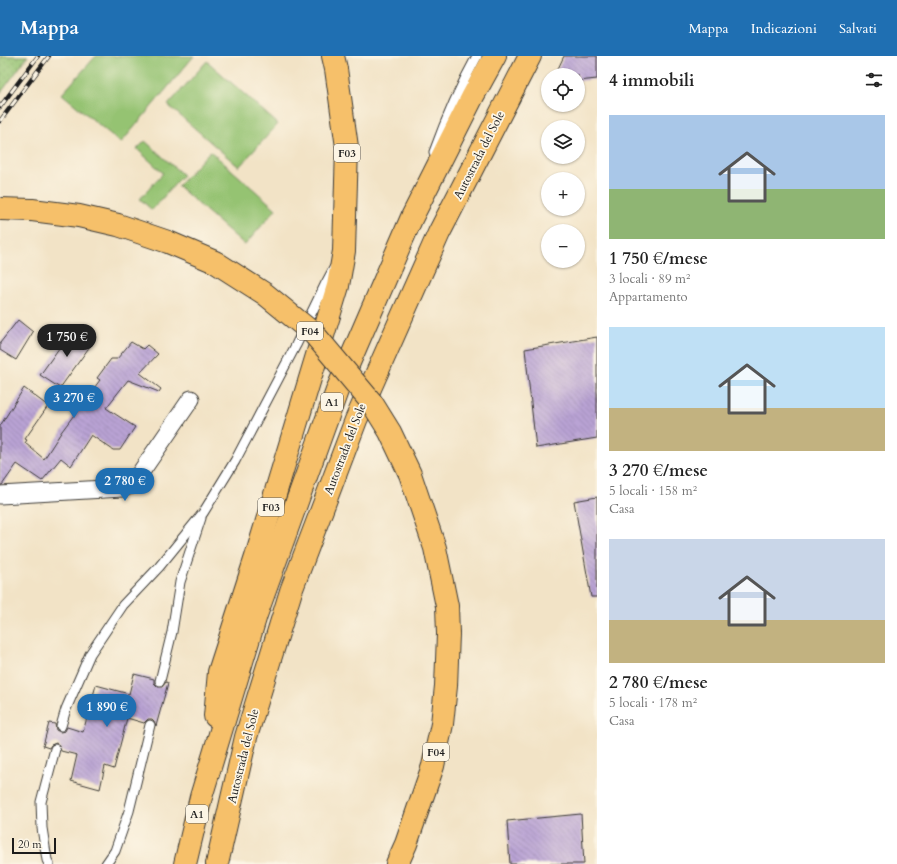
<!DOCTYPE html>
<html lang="it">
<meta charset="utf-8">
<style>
:root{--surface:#fff;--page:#f2f2f2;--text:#222;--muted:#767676;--accent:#1f6fb2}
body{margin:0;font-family:Cardo,serif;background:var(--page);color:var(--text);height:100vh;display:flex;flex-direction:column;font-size:15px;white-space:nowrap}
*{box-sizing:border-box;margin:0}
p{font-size:13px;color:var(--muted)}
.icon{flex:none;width:22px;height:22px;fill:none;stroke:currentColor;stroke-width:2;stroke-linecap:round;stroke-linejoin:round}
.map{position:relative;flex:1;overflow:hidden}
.details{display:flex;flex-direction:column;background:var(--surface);width:300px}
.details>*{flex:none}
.fabs{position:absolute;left:541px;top:12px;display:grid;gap:8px}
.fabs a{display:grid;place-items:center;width:44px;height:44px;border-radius:50%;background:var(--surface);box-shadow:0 1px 3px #0004;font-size:20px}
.scale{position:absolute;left:12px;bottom:10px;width:44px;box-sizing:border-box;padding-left:4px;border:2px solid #1c1c1c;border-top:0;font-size:11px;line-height:14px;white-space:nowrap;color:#1c1c1c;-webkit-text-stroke:3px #fcf5e5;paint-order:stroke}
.price{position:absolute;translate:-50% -34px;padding:0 9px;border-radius:14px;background:var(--accent);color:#fff;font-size:13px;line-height:26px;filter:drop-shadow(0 1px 2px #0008)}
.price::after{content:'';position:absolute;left:50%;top:24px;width:12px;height:9px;margin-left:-6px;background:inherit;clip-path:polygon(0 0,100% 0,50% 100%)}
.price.active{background:#222;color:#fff}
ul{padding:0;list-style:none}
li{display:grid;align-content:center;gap:8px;height:212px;padding:0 12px}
li span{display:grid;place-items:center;height:124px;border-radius:0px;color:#555}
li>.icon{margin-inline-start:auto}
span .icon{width:72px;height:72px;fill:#fffc;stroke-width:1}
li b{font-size:17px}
h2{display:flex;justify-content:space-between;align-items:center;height:48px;padding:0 12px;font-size:17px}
header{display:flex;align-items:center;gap:24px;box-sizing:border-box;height:56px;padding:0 20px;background:var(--accent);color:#fff}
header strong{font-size:19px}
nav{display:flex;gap:22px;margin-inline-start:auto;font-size:14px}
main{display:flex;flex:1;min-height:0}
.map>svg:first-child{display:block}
.grass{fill:url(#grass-dots);stroke:#587047}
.green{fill:#95c372;stroke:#587047}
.building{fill:url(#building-back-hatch)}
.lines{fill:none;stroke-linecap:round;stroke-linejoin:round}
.service-casing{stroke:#3c3a36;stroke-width:11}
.minor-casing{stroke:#3c3a36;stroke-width:19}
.motorway-casing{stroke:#3c3a36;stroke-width:24}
.service{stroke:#fff;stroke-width:9}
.minor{stroke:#fff;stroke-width:17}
.motorway{stroke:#f6c06b;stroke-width:22}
.rail-casing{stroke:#1c1c1c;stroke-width:4.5}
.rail{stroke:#fcf5e5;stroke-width:3;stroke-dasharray:9;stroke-linecap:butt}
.motorway-bridge-casing{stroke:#3c3a36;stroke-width:24;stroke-linecap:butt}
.motorway-bridge{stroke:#f6c06b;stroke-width:22}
.labels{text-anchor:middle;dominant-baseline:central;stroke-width:3.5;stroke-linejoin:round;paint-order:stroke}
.shield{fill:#fcf5e5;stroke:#5f5d58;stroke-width:1}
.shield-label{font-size:11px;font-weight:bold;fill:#1c1c1c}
.street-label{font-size:12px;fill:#1c1c1c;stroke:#fcf5e5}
</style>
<header>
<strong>Mappa</strong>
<nav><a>Mappa</a><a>Indicazioni</a><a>Salvati</a></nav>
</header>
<main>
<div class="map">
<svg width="597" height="808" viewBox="0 0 597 808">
<defs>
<pattern id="grass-dots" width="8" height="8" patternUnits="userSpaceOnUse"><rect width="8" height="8" fill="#95c372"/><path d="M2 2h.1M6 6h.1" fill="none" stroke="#80a762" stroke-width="1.8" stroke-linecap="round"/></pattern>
<pattern id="building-back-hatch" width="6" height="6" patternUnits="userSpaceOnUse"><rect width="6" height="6" fill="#b9a3d4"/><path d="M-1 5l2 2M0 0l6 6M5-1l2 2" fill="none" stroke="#9684ab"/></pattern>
</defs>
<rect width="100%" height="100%" fill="#fcf5e5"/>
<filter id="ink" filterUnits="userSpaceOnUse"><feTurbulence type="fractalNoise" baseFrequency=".025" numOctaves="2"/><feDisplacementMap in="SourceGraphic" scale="8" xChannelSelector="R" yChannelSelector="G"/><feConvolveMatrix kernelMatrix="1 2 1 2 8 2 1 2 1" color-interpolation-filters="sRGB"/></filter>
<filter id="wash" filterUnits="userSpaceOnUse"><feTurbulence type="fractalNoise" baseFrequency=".012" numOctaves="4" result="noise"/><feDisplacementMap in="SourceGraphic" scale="16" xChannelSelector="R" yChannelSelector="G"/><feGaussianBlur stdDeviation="0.9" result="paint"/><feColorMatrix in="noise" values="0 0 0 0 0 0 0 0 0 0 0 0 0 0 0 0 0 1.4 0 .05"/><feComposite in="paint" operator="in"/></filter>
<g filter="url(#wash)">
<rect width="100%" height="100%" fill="#f2e3c6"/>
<!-- grass -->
<path class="grass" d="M 0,0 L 28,0 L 0,38 Z"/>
<!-- green -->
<g class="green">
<path d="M 96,0 L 194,0 L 121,87 L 62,38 Z"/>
<path d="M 207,5 L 278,68 L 239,111 L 168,49 Z"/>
<path d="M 145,85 L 183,119 L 152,154 L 140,143 L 163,117 L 137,93 Z"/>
<path d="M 210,95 L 276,153 L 245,189 L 178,130 Z"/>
</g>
<g id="blocks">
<!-- building -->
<g class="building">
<path d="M 564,0 L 597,0 L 597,23 L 578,25 L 578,19 L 555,19 Z"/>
<path d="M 18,264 L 33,276 L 16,304 L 0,294 L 0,287 Z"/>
<path d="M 74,271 L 93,286 L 60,332 L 40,319 Z"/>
<path d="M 597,281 L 597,382 L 536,392 L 525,293 Z"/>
<path d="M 131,286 L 143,293 L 147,289 L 158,298 L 140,317 L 161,333 L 159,336 L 128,324 L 106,352 L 135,371 L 120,394 L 113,394 L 91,379 L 71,410 L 61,402 L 42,425 L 17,408 L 2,429 L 0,429 L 0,370 L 24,332 L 48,350 L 25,383 L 27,384 L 25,387 L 44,403 L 62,375 L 100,324 L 97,322 L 111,303 L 117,303 Z"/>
<path d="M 597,441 L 597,541 L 591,541 L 574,445 Z"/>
<path d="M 134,618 L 154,623 L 154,627 L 158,631 L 162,631 L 166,626 L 168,627 L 156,670 L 154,665 L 152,663 L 148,663 L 144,667 L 127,662 L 114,713 L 105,710 L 100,733 L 71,725 L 77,699 L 61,695 L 59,689 L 56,687 L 51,689 L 49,692 L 43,690 L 49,667 L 55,668 L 56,674 L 60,676 L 65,675 L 67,671 L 83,676 L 96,629 L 129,638 Z"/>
<path d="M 581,758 L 584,808 L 510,808 L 507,765 Z"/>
</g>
</g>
</g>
<g filter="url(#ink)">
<use href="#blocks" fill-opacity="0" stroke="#3c3a36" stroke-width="1"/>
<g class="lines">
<!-- service casing -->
<g class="service-casing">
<g id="service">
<path d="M 434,96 C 446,63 460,31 477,0"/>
<path d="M 160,625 L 172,576 L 180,526 L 201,462"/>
<path d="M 61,670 L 66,653 L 90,598 L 123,549 L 159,511 L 203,457 L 235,405 L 296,289 L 326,227 L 334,212"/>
<path d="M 49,808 L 47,804 L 42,772 L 41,746 L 55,693"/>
<path d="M 106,808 L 115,795 L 129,755 L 150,669"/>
</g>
</g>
<!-- minor casing -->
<g class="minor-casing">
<path id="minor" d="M 0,439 L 122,432 L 132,429 L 191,343"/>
</g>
<!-- motorway casing -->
<g class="motorway-casing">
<g id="motorway">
<path d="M 215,660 L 219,616 L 256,501 L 338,230 L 344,195 L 347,91 L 336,13 L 333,0"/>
<path d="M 185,808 L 201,741 L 256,559 L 338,332 L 412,161 L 473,40 L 495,0"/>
<path d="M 217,808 L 246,681 L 291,535 L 356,364 L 439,177 L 530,0"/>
<path d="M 397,808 L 406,788 L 433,710 L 442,668 L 446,630 L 448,578"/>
</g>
</g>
<!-- service -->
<use href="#service" class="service"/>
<!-- minor -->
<use href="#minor" class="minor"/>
<!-- motorway -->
<use href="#motorway" class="motorway"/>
<!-- rail casing -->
<g class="rail-casing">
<g id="rail">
<path d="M 0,51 L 38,0"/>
<path d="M 0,65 L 49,0"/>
</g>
</g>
<!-- rail -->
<use href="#rail" class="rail"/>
<!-- motorway-bridge casing -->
<g class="motorway-bridge-casing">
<path id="motorway-bridge" d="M 0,153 L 32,154 L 79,160 L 118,169 L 168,186 L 215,206 L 265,238 L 314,278 L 372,347 L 390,376 L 410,418 L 435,492 L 447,550 L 448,578"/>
</g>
<!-- motorway-bridge -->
<use href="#motorway-bridge" class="motorway-bridge"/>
</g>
</g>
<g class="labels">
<!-- shield labels -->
<g class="shield">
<rect x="334" y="88" width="26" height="18" rx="3"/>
<rect x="297" y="266" width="26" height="18" rx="3"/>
<rect x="321" y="337" width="22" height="18" rx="3"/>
<rect x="258" y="442" width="26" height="18" rx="3"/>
<rect x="423" y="687" width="26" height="18" rx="3"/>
<rect x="186" y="749" width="22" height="18" rx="3"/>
</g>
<g class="shield-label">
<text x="347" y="97">F03</text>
<text x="310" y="275">F04</text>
<text x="332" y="346">A1</text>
<text x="271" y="451">F03</text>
<text x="436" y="696">F04</text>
<text x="197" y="758">A1</text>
</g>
<!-- street labels -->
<g class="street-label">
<text transform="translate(479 99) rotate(-63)">Autostrada del Sole</text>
<text transform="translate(345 393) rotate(-69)">Autostrada del Sole</text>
<text transform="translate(243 700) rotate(-76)">Autostrada del Sole</text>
</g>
</g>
</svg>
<div class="fabs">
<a><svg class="icon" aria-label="locate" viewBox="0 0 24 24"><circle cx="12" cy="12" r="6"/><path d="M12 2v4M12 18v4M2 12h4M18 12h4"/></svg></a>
<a><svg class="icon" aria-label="layers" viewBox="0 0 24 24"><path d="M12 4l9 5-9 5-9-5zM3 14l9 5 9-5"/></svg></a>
<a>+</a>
<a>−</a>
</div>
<div class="scale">20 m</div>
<b class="price active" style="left:67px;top:302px">1 750 €</b>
<b class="price" style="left:74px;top:363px">3 270 €</b>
<b class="price" style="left:125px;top:446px">2 780 €</b>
<b class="price" style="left:107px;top:672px">1 890 €</b>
</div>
<section class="details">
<h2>4 immobili<svg class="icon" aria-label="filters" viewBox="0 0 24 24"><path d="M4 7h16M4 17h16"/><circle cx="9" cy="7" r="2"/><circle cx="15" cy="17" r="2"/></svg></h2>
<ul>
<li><span style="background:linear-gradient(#a9c7e8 60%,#8fb573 0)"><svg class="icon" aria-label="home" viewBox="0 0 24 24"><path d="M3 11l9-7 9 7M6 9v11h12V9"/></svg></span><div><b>1 750 €/mese</b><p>3 locali · 89 m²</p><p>Appartamento</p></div></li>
<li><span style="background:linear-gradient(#bfe0f5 65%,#c2b280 0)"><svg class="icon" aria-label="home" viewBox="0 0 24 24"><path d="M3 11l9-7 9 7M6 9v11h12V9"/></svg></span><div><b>3 270 €/mese</b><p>5 locali · 158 m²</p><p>Casa</p></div></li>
<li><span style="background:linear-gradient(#c9d6e8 65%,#c2b280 0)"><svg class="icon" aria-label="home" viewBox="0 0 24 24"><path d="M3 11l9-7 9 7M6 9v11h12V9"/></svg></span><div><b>2 780 €/mese</b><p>5 locali · 178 m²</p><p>Casa</p></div></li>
</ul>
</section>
</main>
